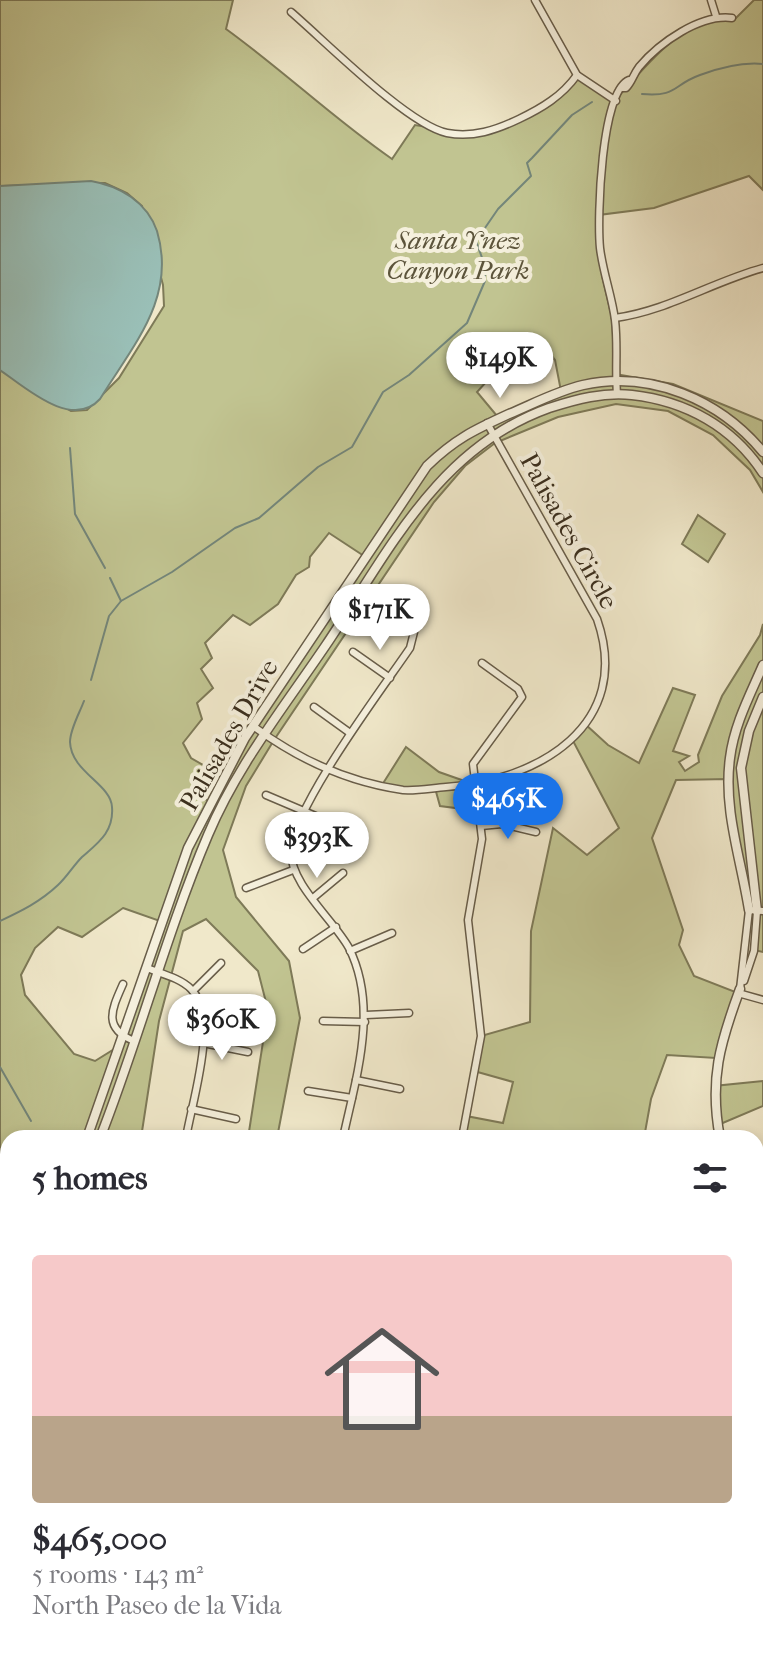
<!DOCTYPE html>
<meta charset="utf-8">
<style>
:root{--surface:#fff;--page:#f2f2f3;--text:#2b2b33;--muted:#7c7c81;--line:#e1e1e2;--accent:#1a73e8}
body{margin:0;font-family:"IM FELL French Canon",serif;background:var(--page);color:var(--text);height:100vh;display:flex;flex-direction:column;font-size:30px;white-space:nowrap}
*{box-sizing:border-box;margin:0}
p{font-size:26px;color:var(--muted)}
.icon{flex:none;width:44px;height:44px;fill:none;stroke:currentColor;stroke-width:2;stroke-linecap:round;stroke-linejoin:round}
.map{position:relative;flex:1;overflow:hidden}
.side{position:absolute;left:0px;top:1130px;width:764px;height:536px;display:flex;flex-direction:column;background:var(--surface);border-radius:24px 24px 0 0;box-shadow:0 4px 12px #0003}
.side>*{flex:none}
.price{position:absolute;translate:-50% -68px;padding:0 18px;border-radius:28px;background:#fff;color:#222;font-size:26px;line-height:52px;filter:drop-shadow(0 2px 4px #0008)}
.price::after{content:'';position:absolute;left:50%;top:48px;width:24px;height:18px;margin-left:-12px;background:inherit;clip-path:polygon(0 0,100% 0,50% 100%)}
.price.selected{background:var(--accent);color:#fff}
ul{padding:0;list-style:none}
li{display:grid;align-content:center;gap:16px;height:424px;padding:0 32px}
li+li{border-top:2px solid var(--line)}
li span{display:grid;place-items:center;height:248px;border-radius:8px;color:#555}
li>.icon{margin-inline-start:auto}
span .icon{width:144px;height:144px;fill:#fffc;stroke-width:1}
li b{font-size:34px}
h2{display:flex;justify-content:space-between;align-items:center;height:96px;padding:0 32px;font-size:34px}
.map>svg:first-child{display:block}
.green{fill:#c1c491;stroke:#7e7a58;stroke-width:2;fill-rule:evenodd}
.water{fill:#9ac0b8;stroke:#74867a;stroke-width:2}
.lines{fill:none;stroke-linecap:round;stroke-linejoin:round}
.stream{stroke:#74867a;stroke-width:2}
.minor-casing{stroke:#685d49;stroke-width:9}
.tertiary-casing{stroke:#685d49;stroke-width:11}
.minor{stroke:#f5f0dd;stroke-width:6}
.tertiary{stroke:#f5f0dd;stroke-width:8}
.labels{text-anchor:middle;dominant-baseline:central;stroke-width:8;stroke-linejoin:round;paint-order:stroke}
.park-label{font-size:26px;font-style:italic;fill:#5c543b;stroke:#f5f0dd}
.street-label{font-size:26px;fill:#3b2f1e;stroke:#f5f0dd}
</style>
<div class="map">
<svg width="763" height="1666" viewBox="0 0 763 1666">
<rect width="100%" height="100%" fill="#f0e8ca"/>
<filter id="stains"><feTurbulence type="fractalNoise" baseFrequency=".0025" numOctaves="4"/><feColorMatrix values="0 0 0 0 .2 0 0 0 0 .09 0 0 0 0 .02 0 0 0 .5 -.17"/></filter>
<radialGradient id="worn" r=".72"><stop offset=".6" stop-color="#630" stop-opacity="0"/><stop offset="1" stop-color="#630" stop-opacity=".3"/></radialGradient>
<!-- green -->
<g class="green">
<path d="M 0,0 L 233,0 L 226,29 C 284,71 334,119 392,159 L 415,125 L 464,133 L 490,129 L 526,114 L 559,93 L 577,72 L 617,98 C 646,67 685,12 733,21 L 754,0 L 763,0 L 763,190 L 749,176 L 654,208 L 599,215 L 602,275 L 612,318 L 615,374 L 673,384 L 763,421 L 763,492 L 750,470 L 713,435 L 668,411 L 616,404 L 558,417 L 495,443 L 465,466 L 434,502 L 274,740 L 246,786 L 223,850 L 236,897 L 289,961 L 300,1018 L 277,1138 L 248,1138 L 268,1010 L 258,971 L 206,919 L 183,931 L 159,1021 L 141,1138 L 8,1138 L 8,1658 L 196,1658 L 198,1666 L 0,1666 L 0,370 L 71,411 L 87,410 L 119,378 L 164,306 L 163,285 L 142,206 L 127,193 L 105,183 L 0,186 ZM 538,339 L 555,360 L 561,391 L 497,416 L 477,392 L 505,361 ZM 329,533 L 367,558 L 245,738 L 210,801 L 201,798 L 215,772 L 191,758 L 183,743 L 202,719 L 197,703 L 213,688 L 201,669 L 212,658 L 205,643 L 233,615 L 250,625 L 278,604 L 296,575 L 309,567 L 310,557 ZM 123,908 L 163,922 L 119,1046 L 95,1061 L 74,1054 L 25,995 L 21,975 L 35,948 L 58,927 L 82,937 Z"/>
<path d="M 698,515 L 725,534 L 708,562 L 682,544 Z"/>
<path d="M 763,624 L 763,952 L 754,950 L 757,911 L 749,910 L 728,779 L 676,780 L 652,838 L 683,930 L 679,945 L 694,976 L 738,993 L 716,1058 L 667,1055 L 651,1099 L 644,1138 L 462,1138 L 466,1116 L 503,1123 L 513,1082 L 474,1071 L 481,1036 L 530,1022 L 531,931 L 553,828 L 587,855 L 619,828 L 572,739 L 585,724 L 608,745 L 639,763 L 673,688 L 695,695 L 673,751 L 689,756 L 679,762 L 685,771 L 699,762 L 698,755 L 722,696 L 760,635 Z"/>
<path d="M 406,747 L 439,772 L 476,785 L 479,811 L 440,806 L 435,788 L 406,790 L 382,785 Z"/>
<path d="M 763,1081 L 763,1106 L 718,1125 L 714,1086 Z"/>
<path d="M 756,1310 L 763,1312 L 763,1560 L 756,1559 Z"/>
<path d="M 486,1658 L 631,1658 L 615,1666 L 480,1666 Z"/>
</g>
<!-- water -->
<path class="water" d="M 91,181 C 120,186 147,202 157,231 C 177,298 133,345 100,399 C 72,430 26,388 0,370 L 0,186 Z"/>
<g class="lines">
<!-- stream -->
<g class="stream">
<path d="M 642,94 C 678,97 672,85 700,75 C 719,68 744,62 763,64"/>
<path d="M 70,448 L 75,514 L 105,568"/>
<path d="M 110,578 L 121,601"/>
<path d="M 91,680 L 109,616 L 121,601 L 172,572 L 235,528 L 259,518 L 318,467 L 352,447 L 383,392 L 409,375 L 467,323 L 485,281 L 485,266 L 476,241 L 498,209 L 531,176 L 527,163 L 532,158 L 572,115 L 592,102"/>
<path d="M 0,921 C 21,911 40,902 58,885 C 67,877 73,866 82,857 C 98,843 114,832 112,807 C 111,784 71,772 70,742 C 70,729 80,712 84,701"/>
<path d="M 0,1067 L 31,1121"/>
</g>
<!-- minor casing -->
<g class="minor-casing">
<g id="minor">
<path d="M 535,0 L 577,75 L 616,101"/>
<path d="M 711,0 L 716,16"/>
<path d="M 291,12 C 325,41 408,125 447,133 C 473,138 496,130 519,119 C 542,108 562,96 577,75"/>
<path d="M 622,88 L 626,88 C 632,82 633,75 639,67 C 659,43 700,14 732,18"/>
<path d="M 615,318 C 667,311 712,282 763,268"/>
<path d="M 617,394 C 615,369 618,345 615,320 C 612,296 603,273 600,248 C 597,218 601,91 629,80"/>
<path d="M 353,652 L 390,678"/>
<path d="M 314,707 L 350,733"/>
<path d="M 253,726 C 299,760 347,782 403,790 C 417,791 432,788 446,787 C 538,781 634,725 597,619 L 487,423"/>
<path d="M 266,795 L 339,826"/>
<path d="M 481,826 L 502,824 L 536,832"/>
<path d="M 246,888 L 293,870"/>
<path d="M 313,898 L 343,873"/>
<path d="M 303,949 L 336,927"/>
<path d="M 350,951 L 392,933"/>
<path d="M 147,968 C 162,974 180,978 191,989 C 220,1017 192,1101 186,1138"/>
<path d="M 744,981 L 754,951 L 757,911"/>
<path d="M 123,984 C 112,1009 102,1028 134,1041"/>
<path d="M 740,989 L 749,910 L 763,911"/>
<path d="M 193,991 L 221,963"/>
<path d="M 738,993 L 763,1000"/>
<path d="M 366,1015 L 409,1013"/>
<path d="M 323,1021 L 365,1022"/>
<path d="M 203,1043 L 248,1052"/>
<path d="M 356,1080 L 400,1089"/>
<path d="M 308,1091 L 352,1098"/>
<path d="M 191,1109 L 236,1119"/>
<path d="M 343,1138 C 356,1077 379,1008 349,948 C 333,919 290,884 291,851 C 293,807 382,689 410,648 L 414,632"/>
<path d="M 462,1138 L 481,1036 L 468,920 L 482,839 L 473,764 L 522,697 L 518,689 L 482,663"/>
<path d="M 756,1158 L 763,1154"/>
<path d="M 759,1380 L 763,1372"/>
<path d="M 756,1598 L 763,1594"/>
<path d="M 756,1654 L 763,1654"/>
<path d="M 270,1658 L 282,1666"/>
<path d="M 311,1666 L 328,1658"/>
<path d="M 416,1666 L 423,1658"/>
<path d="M 724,1666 L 739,1658"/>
</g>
</g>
<!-- tertiary casing -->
<g class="tertiary-casing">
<g id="tertiary">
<path d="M 749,910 C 741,859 723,809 730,758 C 734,725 750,695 763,665"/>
<path d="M 757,911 L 741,768 L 749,731 L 763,697"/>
<path d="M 87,1138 L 188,848 L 245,738 L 427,466 C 455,439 474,430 509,414 C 533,404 557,391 583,385 C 651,370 720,400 763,452"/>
<path d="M 100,1138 C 139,1039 166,934 208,835 C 237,766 284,707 326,645 C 388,553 437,448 549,408 C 577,399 603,392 632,395 C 686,401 733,427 763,473"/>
<path d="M 720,1138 C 709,1080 720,1043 740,989"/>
<path d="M 756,1205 L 763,1213"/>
<path d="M 0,1296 L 8,1283"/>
</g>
</g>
<!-- minor -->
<use href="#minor" class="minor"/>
<!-- tertiary -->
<use href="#tertiary" class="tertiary"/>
</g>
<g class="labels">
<!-- park labels -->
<g class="park-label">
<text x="458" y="240">Santa Ynez<tspan x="458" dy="30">Canyon Park</tspan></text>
</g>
<!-- street labels -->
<g class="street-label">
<text transform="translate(569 531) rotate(61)">Palisades Circle</text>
<text transform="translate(229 735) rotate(-60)">Palisades Drive</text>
</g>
</g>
<rect width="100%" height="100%" filter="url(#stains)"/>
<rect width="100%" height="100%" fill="url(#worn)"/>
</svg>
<b class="price" style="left:500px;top:400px">$149K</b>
<b class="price" style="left:380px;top:652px">$171K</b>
<b class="price selected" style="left:508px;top:841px">$465K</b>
<b class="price" style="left:317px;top:880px">$393K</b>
<b class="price" style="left:222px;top:1062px">$360K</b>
<section class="side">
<h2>5 homes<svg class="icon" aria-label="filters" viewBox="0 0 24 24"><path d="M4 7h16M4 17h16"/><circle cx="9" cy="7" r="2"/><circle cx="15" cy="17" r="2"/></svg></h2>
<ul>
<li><span style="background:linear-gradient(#f6c9c9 65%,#b9a48a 0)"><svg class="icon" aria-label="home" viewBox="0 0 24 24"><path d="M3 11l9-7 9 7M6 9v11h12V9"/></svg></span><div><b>$465,000</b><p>5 rooms · 143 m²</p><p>North Paseo de la Vida</p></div></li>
</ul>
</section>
</div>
